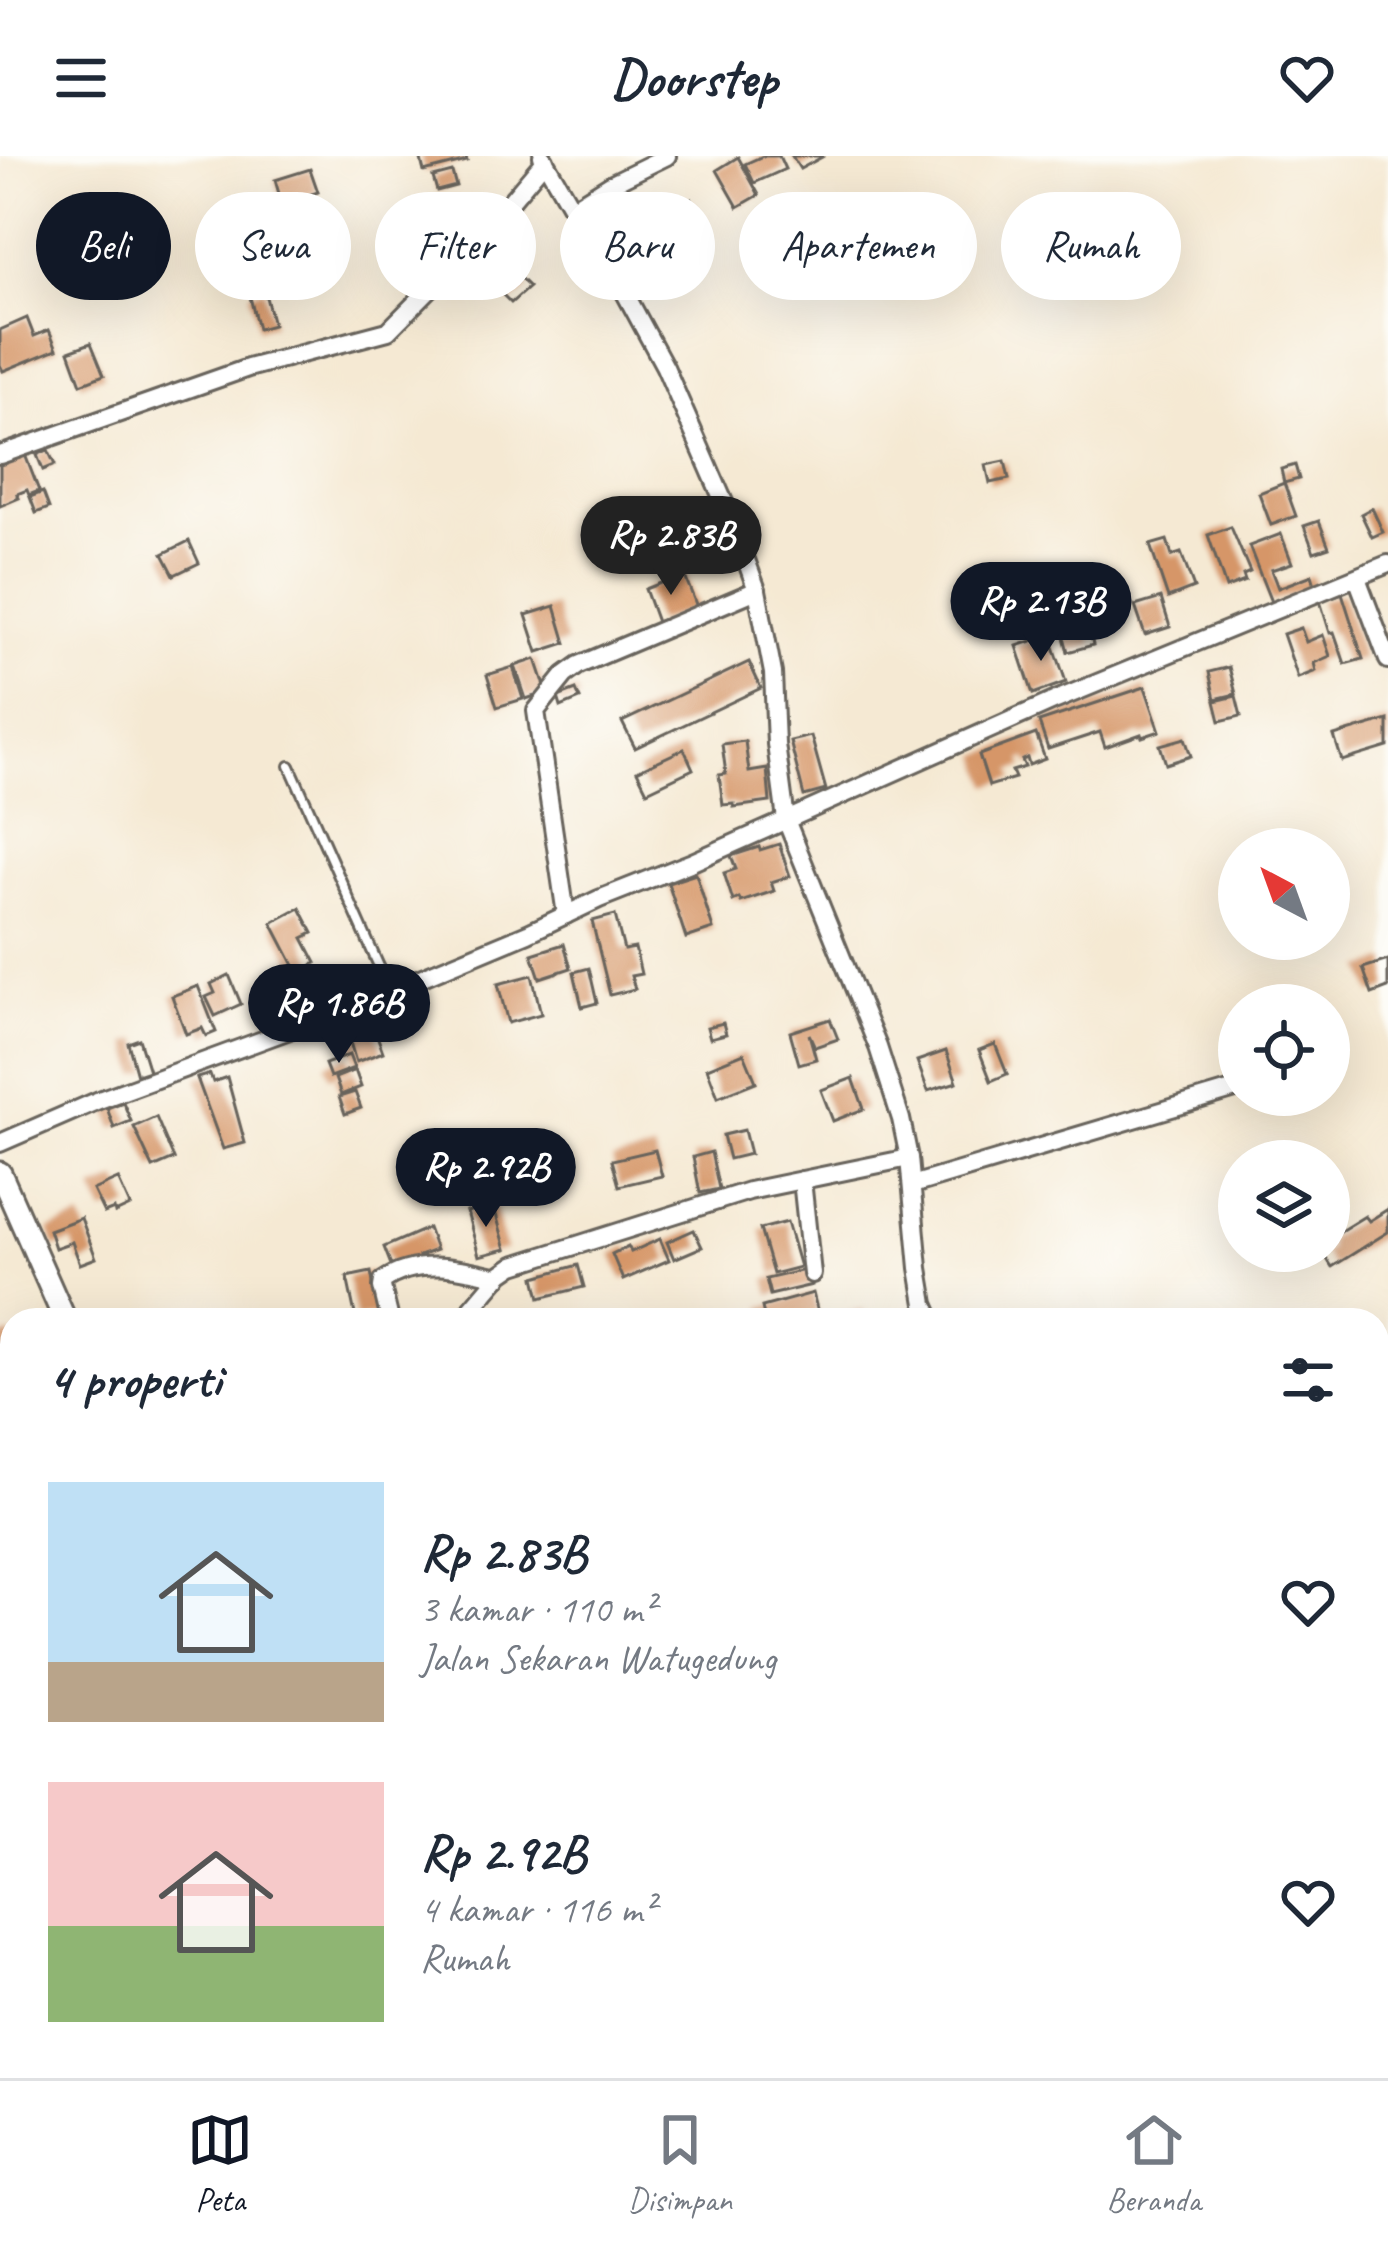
<!DOCTYPE html>
<html lang="id">
<meta charset="utf-8">
<style>
:root{--surface:#fff;--page:#f2f2f3;--text:#1f2937;--muted:#747a83;--line:#e0e1e3;--accent:#111827}
body{margin:0;font-family:Caveat,sans-serif;background:var(--page);color:var(--text);height:100vh;display:flex;flex-direction:column;font-size:45px;white-space:nowrap}
*{box-sizing:border-box;margin:0}
p{font-size:39px;color:var(--muted)}
.icon{flex:none;width:66px;height:66px;fill:none;stroke:currentColor;stroke-width:2;stroke-linecap:round;stroke-linejoin:round}
.map{position:relative;flex:1;overflow:hidden}
.panel{position:absolute;left:0px;top:1152px;width:1389px;height:771px;display:flex;flex-direction:column;background:var(--surface);border-radius:36px 36px 0 0;box-shadow:0 12px 48px #0002}
.panel>*{flex:none}
.top-card{position:absolute;left:36px;top:36px;width:1317px;height:108px;display:flex;gap:24px}
.needle{width:78px;rotate:319deg}
.tools{position:absolute;left:1218px;top:672px;display:grid;gap:24px}
.tools a{display:grid;place-items:center;width:132px;height:132px;border-radius:50%;background:var(--surface);box-shadow:0 12px 48px #0002;font-size:60px}
.price{position:absolute;translate:-50% -102px;padding:0 27px;border-radius:42px;background:var(--accent);color:#fff;font-size:39px;line-height:78px;filter:drop-shadow(0 3px 6px #0008)}
.price::after{content:'';position:absolute;left:50%;top:72px;width:36px;height:27px;margin-left:-18px;background:inherit;clip-path:polygon(0 0,100% 0,50% 100%)}
.price.selected{background:#222;color:#fff}
ul{padding:0;list-style:none}
li{display:flex;align-items:center;gap:36px;height:300px;padding:0 48px}
li span{display:grid;place-items:center;flex:none;width:336px;height:240px;border-radius:0px;color:#555}
li>.icon{margin-inline-start:auto}
span .icon{width:144px;height:144px;fill:#fffc;stroke-width:1}
li b{font-size:51px}
h2{display:flex;justify-content:space-between;align-items:center;height:144px;padding:0 48px;font-size:51px}
.tag{padding:0 42px;border-radius:54px;background:var(--surface);box-shadow:0 12px 48px #0002;font-size:42px;line-height:108px}
.tag.selected{background:var(--accent);color:#fff}
header{display:flex;justify-content:space-between;align-items:center;height:156px;padding:0 48px;background:var(--surface);font-size:54px;font-weight:800}
.tab-bar{display:flex;justify-content:space-around;align-items:center;height:168px;border-top:3px solid var(--line);background:var(--surface);font-size:33px;color:var(--muted)}
.tab-bar a{display:grid;justify-items:center;gap:6px}
.tab-bar .selected{color:var(--accent)}
.map>svg:first-child{display:block}
.building{fill:#d69667}
.lines{fill:none;stroke-linecap:round;stroke-linejoin:round}
.service-casing{stroke:#68645c;stroke-width:14}
.minor-casing{stroke:#68645c;stroke-width:22}
.tertiary-casing{stroke:#68645c;stroke-width:27}
.service{stroke:#fff;stroke-width:8}
.minor{stroke:#fff;stroke-width:16}
.tertiary{stroke:#fff;stroke-width:21}
</style>
<header><svg class="icon" aria-label="menu" viewBox="0 0 24 24"><path d="M4 6h16M4 12h16M4 18h16"/></svg>Doorstep<svg class="icon" aria-label="heart" viewBox="0 0 24 24"><path d="M12 20l-8-8c-3-5 5-10 8-4 3-6 11-1 8 4z"/></svg></header>
<div class="map">
<svg width="1388" height="1922" viewBox="0 0 1388 1922">
<rect width="100%" height="100%" fill="#fdfcf7"/>
<filter id="ink" filterUnits="userSpaceOnUse"><feTurbulence type="fractalNoise" baseFrequency=".00833" numOctaves="2"/><feDisplacementMap in="SourceGraphic" scale="24" xChannelSelector="R" yChannelSelector="G"/><feConvolveMatrix kernelMatrix="1 2 1 2 8 2 1 2 1" color-interpolation-filters="sRGB"/></filter>
<filter id="wash" filterUnits="userSpaceOnUse"><feTurbulence type="fractalNoise" baseFrequency=".004" numOctaves="4" result="noise"/><feDisplacementMap in="SourceGraphic" scale="48" xChannelSelector="R" yChannelSelector="G"/><feGaussianBlur stdDeviation="2.7" result="paint"/><feColorMatrix in="noise" values="0 0 0 0 0 0 0 0 0 0 0 0 0 0 0 0 0 1.4 0 .05"/><feComposite in="paint" operator="in"/></filter>
<g filter="url(#wash)">
<rect width="100%" height="100%" fill="#f5e9d3"/>
<g id="blocks">
<!-- building -->
<g class="building">
<path d="M 420,0 L 465,0 L 467,5 L 424,16 Z"/>
<path d="M 763,0 L 779,0 L 785,13 L 754,27 L 745,8 Z"/>
<path d="M 792,0 L 824,0 L 800,13 Z"/>
<path d="M 738,1 L 759,39 L 738,51 L 717,14 Z"/>
<path d="M 310,13 L 318,36 L 282,48 L 275,24 Z"/>
<path d="M 452,16 L 456,30 L 437,35 L 433,21 Z"/>
<path d="M 691,43 L 702,63 L 631,102 L 620,82 Z"/>
<path d="M 81,68 L 86,82 L 72,88 L 67,73 Z"/>
<path d="M 517,119 L 529,131 L 511,147 L 499,135 Z"/>
<path d="M 264,133 L 273,169 L 258,173 L 249,137 Z"/>
<path d="M 27,162 L 34,180 L 49,174 L 57,193 L 3,215 L 0,209 L 0,174 Z"/>
<path d="M 91,187 L 104,219 L 81,228 L 69,195 Z"/>
<path d="M 48,294 L 55,309 L 43,314 L 37,299 Z"/>
<path d="M 24,296 L 39,335 L 29,339 L 27,334 L 17,338 L 19,342 L 0,350 L 0,307 Z"/>
<path d="M 1005,305 L 1009,323 L 990,327 L 986,309 Z"/>
<path d="M 1295,309 L 1299,323 L 1284,327 L 1281,313 Z"/>
<path d="M 1284,327 L 1296,360 L 1271,369 L 1259,337 Z"/>
<path d="M 43,336 L 49,352 L 36,357 L 30,341 Z"/>
<path d="M 1372,352 L 1383,376 L 1372,381 L 1361,358 Z"/>
<path d="M 1319,365 L 1329,391 L 1314,396 L 1304,370 Z"/>
<path d="M 708,370 L 716,389 L 676,405 L 668,386 Z"/>
<path d="M 1231,371 L 1250,416 L 1243,419 L 1245,425 L 1226,432 L 1208,379 Z"/>
<path d="M 1281,378 L 1292,407 L 1271,414 L 1278,432 L 1312,419 L 1315,429 L 1271,446 L 1249,390 Z"/>
<path d="M 1167,384 L 1172,400 L 1181,397 L 1194,432 L 1168,442 L 1150,389 Z"/>
<path d="M 189,385 L 199,407 L 174,419 L 163,398 Z"/>
<path d="M 684,418 L 697,451 L 657,466 L 645,433 Z"/>
<path d="M 1342,437 L 1363,503 L 1345,508 L 1334,476 L 1330,477 L 1320,445 Z"/>
<path d="M 1161,442 L 1170,471 L 1145,479 L 1135,450 Z"/>
<path d="M 555,450 L 566,487 L 538,496 L 526,459 Z"/>
<path d="M 1084,451 L 1093,489 L 1068,496 L 1058,458 Z"/>
<path d="M 1301,472 L 1306,486 L 1323,479 L 1330,500 L 1314,507 L 1316,515 L 1298,522 L 1283,478 Z"/>
<path d="M 1050,479 L 1066,526 L 1033,538 L 1017,490 Z"/>
<path d="M 536,503 L 547,536 L 526,543 L 515,510 Z"/>
<path d="M 749,506 L 761,532 L 635,592 L 622,566 Z"/>
<path d="M 513,511 L 523,543 L 497,551 L 487,519 Z"/>
<path d="M 1229,511 L 1236,538 L 1215,543 L 1209,516 Z"/>
<path d="M 1145,531 L 1160,575 L 1142,581 L 1141,578 L 1105,591 L 1100,576 L 1048,593 L 1039,566 Z"/>
<path d="M 576,534 L 580,543 L 561,551 L 558,541 Z"/>
<path d="M 1236,540 L 1241,560 L 1220,565 L 1215,545 Z"/>
<path d="M 1388,564 L 1388,591 L 1342,605 L 1334,580 Z"/>
<path d="M 1036,578 L 1045,603 L 1029,609 L 1027,602 L 1022,604 L 1025,611 L 1012,615 L 1015,622 L 989,630 L 979,599 Z"/>
<path d="M 811,580 L 826,634 L 804,640 L 790,585 Z"/>
<path d="M 1185,582 L 1191,600 L 1166,608 L 1160,589 Z"/>
<path d="M 745,585 L 749,616 L 767,613 L 770,646 L 734,651 L 734,648 L 723,649 L 719,619 L 726,618 L 722,588 Z"/>
<path d="M 684,593 L 693,613 L 647,635 L 637,615 Z"/>
<path d="M 779,688 L 790,720 L 771,726 L 774,735 L 741,746 L 739,742 L 733,745 L 724,717 L 736,713 L 731,700 L 759,691 L 760,694 Z"/>
<path d="M 696,718 L 713,773 L 686,782 L 668,727 Z"/>
<path d="M 300,752 L 313,777 L 303,782 L 316,807 L 298,817 L 272,767 Z"/>
<path d="M 615,759 L 624,794 L 635,792 L 641,818 L 631,820 L 635,833 L 610,839 L 592,765 Z"/>
<path d="M 564,788 L 571,812 L 540,822 L 532,798 Z"/>
<path d="M 1388,804 L 1388,832 L 1372,838 L 1363,812 Z"/>
<path d="M 589,812 L 597,847 L 582,851 L 574,816 Z"/>
<path d="M 229,819 L 241,848 L 215,860 L 206,841 L 215,837 L 211,828 Z"/>
<path d="M 532,819 L 541,858 L 508,867 L 498,828 Z"/>
<path d="M 198,830 L 216,876 L 206,880 L 202,872 L 186,878 L 172,840 Z"/>
<path d="M 830,863 L 838,883 L 815,891 L 809,878 L 816,903 L 799,908 L 790,876 Z"/>
<path d="M 723,867 L 726,878 L 710,882 L 707,871 Z"/>
<path d="M 375,874 L 383,896 L 356,906 L 349,883 Z"/>
<path d="M 139,883 L 149,915 L 137,919 L 128,887 Z"/>
<path d="M 995,888 L 1007,918 L 991,925 L 979,894 Z"/>
<path d="M 946,895 L 957,926 L 928,935 L 917,905 Z"/>
<path d="M 744,897 L 756,926 L 718,941 L 707,912 Z"/>
<path d="M 349,899 L 354,912 L 330,921 L 325,908 Z"/>
<path d="M 355,914 L 361,931 L 341,939 L 335,922 Z"/>
<path d="M 210,918 L 213,926 L 227,921 L 245,987 L 223,993 L 197,922 Z"/>
<path d="M 853,922 L 864,953 L 833,965 L 821,934 Z"/>
<path d="M 355,936 L 361,952 L 345,958 L 339,941 Z"/>
<path d="M 123,946 L 131,965 L 114,972 L 107,952 Z"/>
<path d="M 156,961 L 174,1003 L 153,1012 L 134,971 Z"/>
<path d="M 744,974 L 750,998 L 729,1003 L 723,979 Z"/>
<path d="M 655,994 L 662,1020 L 619,1030 L 612,1004 Z"/>
<path d="M 711,996 L 719,1033 L 700,1037 L 693,1001 Z"/>
<path d="M 118,1023 L 130,1050 L 115,1057 L 114,1053 L 104,1057 L 93,1034 Z"/>
<path d="M 493,1048 L 506,1093 L 479,1100 L 467,1056 Z"/>
<path d="M 1388,1053 L 1388,1076 L 1332,1111 L 1322,1095 L 1329,1095 L 1329,1082 L 1365,1060 L 1369,1065 Z"/>
<path d="M 81,1062 L 96,1102 L 80,1108 L 72,1086 L 55,1092 L 49,1074 Z"/>
<path d="M 787,1066 L 800,1111 L 773,1118 L 760,1073 Z"/>
<path d="M 428,1072 L 436,1094 L 419,1100 L 420,1104 L 393,1114 L 384,1091 Z"/>
<path d="M 694,1074 L 702,1091 L 674,1103 L 667,1086 Z"/>
<path d="M 660,1083 L 669,1104 L 623,1124 L 612,1098 L 628,1090 L 631,1096 Z"/>
<path d="M 578,1109 L 584,1131 L 540,1142 L 535,1121 Z"/>
<path d="M 809,1113 L 812,1129 L 770,1139 L 766,1123 Z"/>
<path d="M 371,1116 L 379,1159 L 356,1163 L 347,1121 Z"/>
<path d="M 813,1137 L 818,1157 L 795,1164 L 765,1164 L 762,1151 Z"/>
<path d="M 863,1153 L 866,1164 L 827,1164 L 827,1162 Z"/>
<path d="M 12,1178 L 12,1210 L 0,1213 L 0,1181 Z"/>
<path d="M 1384,1215 L 1388,1222 L 1388,1242 L 1377,1248 L 1377,1219 Z"/>
<path d="M 1384,1250 L 1388,1258 L 1388,1274 L 1377,1280 L 1377,1253 Z"/>
<path d="M 1388,1281 L 1388,1310 L 1377,1288 Z"/>
<path d="M 12,1652 L 12,1666 L 0,1670 L 0,1657 Z"/>
<path d="M 12,1671 L 12,1698 L 0,1703 L 0,1676 Z"/>
<path d="M 12,1731 L 12,1745 L 0,1749 L 0,1735 Z"/>
<path d="M 12,1749 L 12,1773 L 7,1775 L 1,1752 Z"/>
<path d="M 1388,1886 L 1388,1922 L 1378,1922 L 1375,1911 L 1377,1889 Z"/>
<path d="M 886,1911 L 944,1911 L 946,1915 L 926,1922 L 890,1922 Z"/>
<path d="M 1149,1911 L 1174,1911 L 1176,1922 L 1151,1922 Z"/>
</g>
</g>
</g>
<g filter="url(#ink)">
<use href="#blocks" fill-opacity="0" stroke="#68645c" stroke-width="3"/>
<g class="lines">
<!-- service casing -->
<g class="service-casing">
<path id="service" d="M 290,610 L 389,833"/>
</g>
<!-- minor casing -->
<g class="minor-casing">
<g id="minor">
<path d="M 542,0 L 572,52 L 606,102 L 665,211 L 730,360 L 757,434 L 773,517 L 776,588 L 786,664 L 878,891 L 901,963 L 909,1002 L 919,1112 L 925,1148 L 932,1164"/>
<path d="M 572,52 L 612,27 L 667,0"/>
<path d="M 0,299 L 248,212 L 388,175 L 477,85 L 545,4"/>
<path d="M 1357,422 L 1388,504"/>
<path d="M 566,759 L 536,555 L 565,519 L 579,509 L 757,434"/>
<path d="M 0,987 L 99,944 L 336,857 L 528,777 L 599,743 L 690,707 L 1056,544 L 1388,408"/>
<path d="M 802,1024 L 812,1118"/>
<path d="M 912,1029 L 1239,932"/>
<path d="M 390,1164 L 382,1131 L 383,1125 C 417,1101 462,1112 499,1121"/>
<path d="M 462,1164 L 501,1118 L 514,1109 L 749,1035 L 909,1002"/>
<path d="M 1377,1319 L 1388,1315"/>
<path d="M 1377,1651 L 1388,1647"/>
<path d="M 0,1780 L 12,1777"/>
<path d="M 1188,1911 L 1190,1922"/>
<path d="M 594,1922 L 628,1911"/>
</g>
</g>
<!-- tertiary casing -->
<g class="tertiary-casing">
<g id="tertiary">
<path d="M 0,1017 L 65,1164"/>
<path d="M 414,1911 L 420,1922"/>
</g>
</g>
<!-- service -->
<use href="#service" class="service"/>
<!-- minor -->
<use href="#minor" class="minor"/>
<!-- tertiary -->
<use href="#tertiary" class="tertiary"/>
</g>
</g>
</svg>
<div class="tools">
<a><svg class="needle" viewBox="-14 -14 28 28"><path d="M0-13l5 13h-10z" fill="#e53935"/><path d="M0 13l5-13h-10z" fill="#747a83"/></svg></a>
<a><svg class="icon" aria-label="locate" viewBox="0 0 24 24"><circle cx="12" cy="12" r="6"/><path d="M12 2v4M12 18v4M2 12h4M18 12h4"/></svg></a>
<a><svg class="icon" aria-label="layers" viewBox="0 0 24 24"><path d="M12 4l9 5-9 5-9-5zM3 14l9 5 9-5"/></svg></a>
</div>
<b class="price selected" style="left:671px;top:442px">Rp 2.83B</b>
<b class="price" style="left:1041px;top:508px">Rp 2.13B</b>
<b class="price" style="left:339px;top:910px">Rp 1.86B</b>
<b class="price" style="left:486px;top:1074px">Rp 2.92B</b>
<div class="top-card">
<a class="tag selected">Beli</a>
<a class="tag">Sewa</a>
<a class="tag">Filter</a>
<a class="tag">Baru</a>
<a class="tag">Apartemen</a>
<a class="tag">Rumah</a>
</div>
<section class="panel">
<h2>4 properti<svg class="icon" aria-label="filters" viewBox="0 0 24 24"><path d="M4 7h16M4 17h16"/><circle cx="9" cy="7" r="2"/><circle cx="15" cy="17" r="2"/></svg></h2>
<ul>
<li><span style="background:linear-gradient(#bfe0f5 75%,#b9a48a 0)"><svg class="icon" aria-label="home" viewBox="0 0 24 24"><path d="M3 11l9-7 9 7M6 9v11h12V9"/></svg></span><div><b>Rp 2.83B</b><p>3 kamar · 110 m²</p><p>Jalan Sekaran Watugedung</p></div><svg class="icon" aria-label="heart" viewBox="0 0 24 24"><path d="M12 20l-8-8c-3-5 5-10 8-4 3-6 11-1 8 4z"/></svg></li>
<li><span style="background:linear-gradient(#f6c9c9 60%,#8fb573 0)"><svg class="icon" aria-label="home" viewBox="0 0 24 24"><path d="M3 11l9-7 9 7M6 9v11h12V9"/></svg></span><div><b>Rp 2.92B</b><p>4 kamar · 116 m²</p><p>Rumah</p></div><svg class="icon" aria-label="heart" viewBox="0 0 24 24"><path d="M12 20l-8-8c-3-5 5-10 8-4 3-6 11-1 8 4z"/></svg></li>
</ul>
</section>
</div>
<nav class="tab-bar">
<a class="selected"><svg class="icon" aria-label="map" viewBox="0 0 24 24"><path d="M3 6l6-2 6 2 6-2v14l-6 2-6-2-6 2zM9 4v14M15 6v14"/></svg>Peta</a>
<a><svg class="icon" aria-label="saved" viewBox="0 0 24 24"><path d="M7 4h10v16l-5-4-5 4z"/></svg>Disimpan</a>
<a><svg class="icon" aria-label="home" viewBox="0 0 24 24"><path d="M3 11l9-7 9 7M6 9v11h12V9"/></svg>Beranda</a>
</nav>
